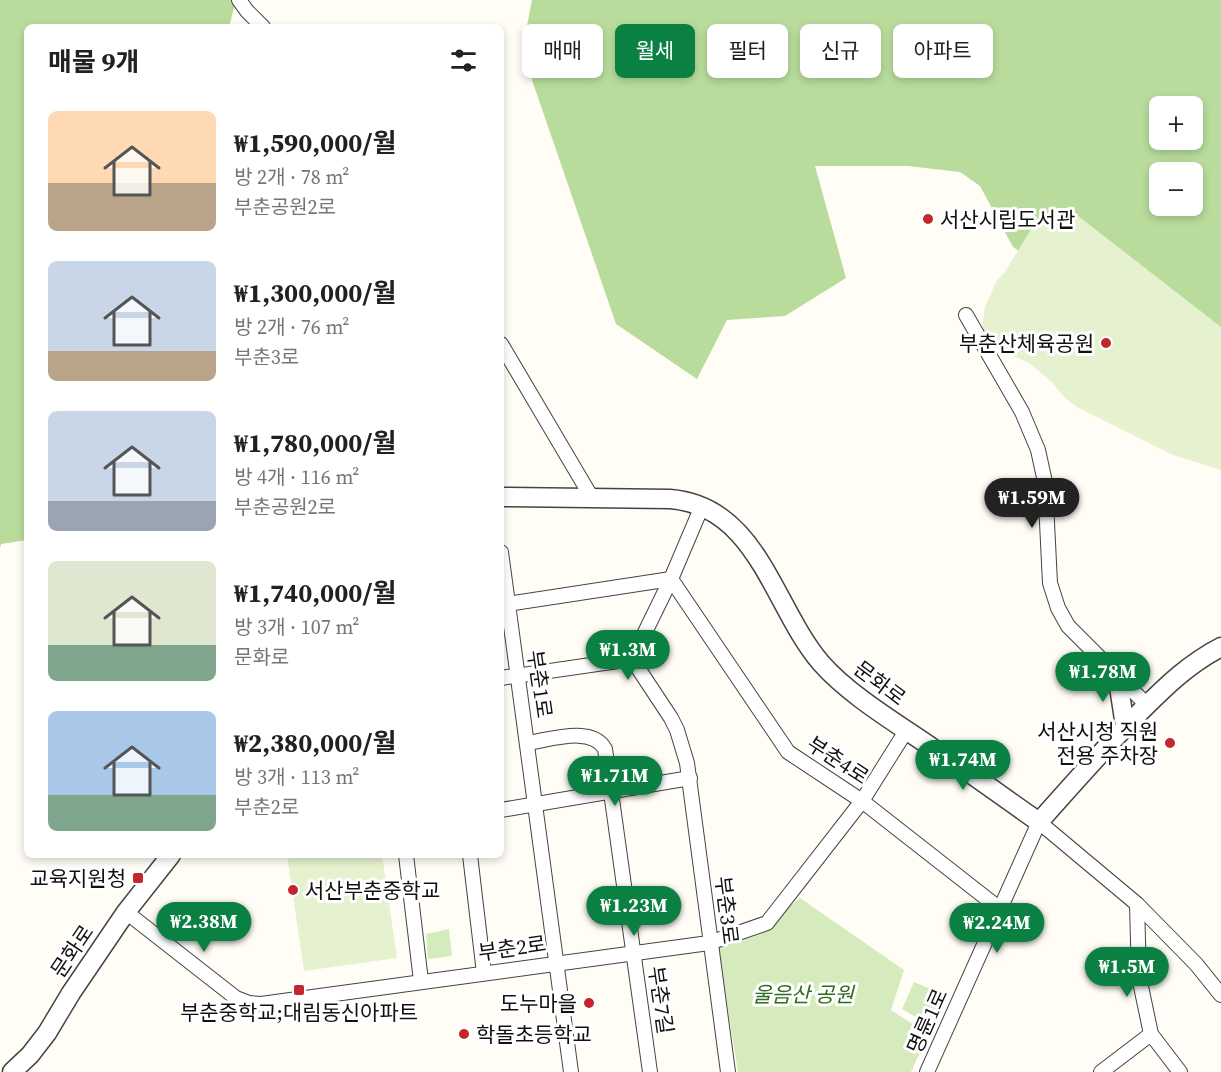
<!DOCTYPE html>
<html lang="ko">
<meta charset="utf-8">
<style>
:root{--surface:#fff;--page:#f6f6f6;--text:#202124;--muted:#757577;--accent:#0b8043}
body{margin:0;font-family:"Source Serif 4","Noto Sans KR",serif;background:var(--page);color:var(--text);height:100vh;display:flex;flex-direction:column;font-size:22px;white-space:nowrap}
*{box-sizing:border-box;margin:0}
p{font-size:20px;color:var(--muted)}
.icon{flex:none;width:33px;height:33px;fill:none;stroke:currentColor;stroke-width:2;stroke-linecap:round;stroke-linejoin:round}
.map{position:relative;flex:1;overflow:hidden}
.sheet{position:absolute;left:24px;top:24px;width:480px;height:834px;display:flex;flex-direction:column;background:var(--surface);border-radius:9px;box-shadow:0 3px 9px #0003}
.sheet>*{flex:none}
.guide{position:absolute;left:522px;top:24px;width:570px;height:54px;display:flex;gap:12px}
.controls{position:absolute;left:1149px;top:96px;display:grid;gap:12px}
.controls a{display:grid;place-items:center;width:54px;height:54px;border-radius:9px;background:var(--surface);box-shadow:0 3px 9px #0003;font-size:30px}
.price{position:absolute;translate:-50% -51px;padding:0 14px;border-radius:21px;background:var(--accent);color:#fff;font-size:20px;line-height:39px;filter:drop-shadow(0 2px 3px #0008)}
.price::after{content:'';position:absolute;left:50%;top:36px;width:18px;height:14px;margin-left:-9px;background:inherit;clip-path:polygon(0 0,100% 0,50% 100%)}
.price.active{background:#222;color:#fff}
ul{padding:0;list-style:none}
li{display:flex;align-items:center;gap:18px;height:150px;padding:0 24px}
li span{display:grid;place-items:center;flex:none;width:168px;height:120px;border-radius:9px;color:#555}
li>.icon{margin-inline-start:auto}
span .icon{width:72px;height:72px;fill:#fffc;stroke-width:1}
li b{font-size:26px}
h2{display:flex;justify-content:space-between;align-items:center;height:72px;padding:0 24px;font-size:26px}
.chip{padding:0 21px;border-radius:9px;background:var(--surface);box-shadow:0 3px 9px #0003;font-size:21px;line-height:54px}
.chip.active{background:var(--accent);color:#fff}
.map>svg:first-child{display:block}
.green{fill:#d5ebbd}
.forest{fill:#b9dc9c;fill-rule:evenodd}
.pitch{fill:#e6f2cf}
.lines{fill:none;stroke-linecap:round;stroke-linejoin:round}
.minor-casing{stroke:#444;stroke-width:16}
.tertiary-casing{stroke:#444;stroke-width:21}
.minor{stroke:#fff;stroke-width:14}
.tertiary{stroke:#fff;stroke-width:18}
.poi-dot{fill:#c4262e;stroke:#fff;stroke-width:2}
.labels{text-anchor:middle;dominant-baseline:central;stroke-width:6;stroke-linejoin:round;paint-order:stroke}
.poi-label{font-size:21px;fill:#111;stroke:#fff;text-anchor:end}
.street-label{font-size:21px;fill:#111;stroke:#fff}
.park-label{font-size:21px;font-style:italic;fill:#2f6b1f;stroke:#fff}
</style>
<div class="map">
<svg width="1221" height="1072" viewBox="0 0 1221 1072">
<rect width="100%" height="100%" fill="#fffdf5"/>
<!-- green -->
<g class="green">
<path d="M 800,898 L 904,970 L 891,1010 L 928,1034 L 911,1072 L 738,1072 L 717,943 L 763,928 Z"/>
<path d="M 449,929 L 452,956 L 428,959 L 426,934 Z"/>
<path d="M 914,982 L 942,994 L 930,1025 L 902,1009 Z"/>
</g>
<!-- forest -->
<g class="forest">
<path d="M 0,0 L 236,0 L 229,27 L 27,27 L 27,540 L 1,544 L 0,548 Z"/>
<path d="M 532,0 L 1221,0 L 1221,386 L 1169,345 L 1013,247 L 980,186 L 960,172 L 908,166 L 815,166 L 846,278 L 785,316 L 727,320 L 697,379 L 616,324 L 522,51 ZM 1160,106 L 1192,106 L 1192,140 L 1160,140 ZM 1160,172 L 1192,172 L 1192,206 L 1160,206 Z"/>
</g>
<!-- pitch -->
<g class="pitch">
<path d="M 1073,212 L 1221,327 L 1221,470 L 1173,455 L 1077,407 L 1064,397 L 1052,382 L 1029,363 L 1001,351 L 987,340 L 982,332 L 985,307 L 997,280 L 1005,272 L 1038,218 Z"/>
<path d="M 287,855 L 382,855 L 397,958 L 304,971 Z"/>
</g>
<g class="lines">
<!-- minor casing -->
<g class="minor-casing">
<g id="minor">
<path d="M 239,0 L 247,11 L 263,27"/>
<path d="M 966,315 L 1022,412 L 1038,450 L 1045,482 L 1050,583 L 1058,608 L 1068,626 L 1147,705"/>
<path d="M 501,344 L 592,498"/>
<path d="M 501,552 L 571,1072"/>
<path d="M 501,605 L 671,579 L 788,752 L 862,801 L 1000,909"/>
<path d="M 632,659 L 671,579 L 702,506"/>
<path d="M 501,678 L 632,659 L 671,718 L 677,730 L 687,763 L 728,1072"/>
<path d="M 527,743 C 549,740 592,725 605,749 L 650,1072"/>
<path d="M 501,810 L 690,778"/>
<path d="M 406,855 L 421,981"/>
<path d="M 470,855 L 484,973"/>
<path d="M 1137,904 L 1139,977 L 1151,1034 L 1180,1072"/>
<path d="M 126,912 L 236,998 L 249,1003 L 261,1004 L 709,943 L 767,923 L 862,801 L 906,731"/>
<path d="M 927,1072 L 1039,822 L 1137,904 L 1196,964 L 1221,995"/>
<path d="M 1101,1072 L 1151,1034"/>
</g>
</g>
<!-- tertiary casing -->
<g class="tertiary-casing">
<g id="tertiary">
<path d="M 501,497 L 670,499 C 758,506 773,607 821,663 C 850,696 898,724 934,749 C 970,772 1004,798 1039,822 C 1073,784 1106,746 1142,710 C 1167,685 1190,663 1221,647"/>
<path d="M 1117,674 L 1125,726"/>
<path d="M 12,1072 L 30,1055 L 47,1033 L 71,993 L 126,912 L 171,855"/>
</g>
</g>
<!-- minor -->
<use href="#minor" class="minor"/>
<!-- tertiary -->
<use href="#tertiary" class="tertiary"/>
</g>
<!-- markers -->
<g class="poi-dot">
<circle cx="928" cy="219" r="6"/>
<circle cx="1106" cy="343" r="6"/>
<circle cx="1170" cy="743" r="6"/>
<rect x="132" y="872" width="12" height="12" rx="3"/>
<circle cx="293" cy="890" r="6"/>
<rect x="293" y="984" width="12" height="12" rx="3"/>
<circle cx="589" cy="1003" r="6"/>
<circle cx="464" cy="1034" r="6"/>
</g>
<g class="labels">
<!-- poi labels -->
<g class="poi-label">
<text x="940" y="219" text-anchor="start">서산시립도서관</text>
<text x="1094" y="343">부춘산체육공원</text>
<text x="1158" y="731">서산시청 직원<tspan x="1158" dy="24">전용 주차장</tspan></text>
<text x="126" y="878">교육지원청</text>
<text x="305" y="890" text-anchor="start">서산부춘중학교</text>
<text x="577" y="1003">도누마을</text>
<text x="299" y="1012" text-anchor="middle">부춘중학교;대림동신아파트</text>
<text x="476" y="1034" text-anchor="start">학돌초등학교</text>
</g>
<!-- street labels -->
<g class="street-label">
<text transform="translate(880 683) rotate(37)">문화로</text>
<text transform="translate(540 684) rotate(82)">부춘1로</text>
<text transform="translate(838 760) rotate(33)">부춘4로</text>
<text transform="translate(727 910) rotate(83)">부춘3로</text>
<text transform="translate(512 948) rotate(-8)">부춘2로</text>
<text transform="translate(72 951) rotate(-56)">문화로</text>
<text transform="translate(661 1000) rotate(82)">부춘7길</text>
<text transform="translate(927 1021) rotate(-66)">명륜1로</text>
</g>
<!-- park labels -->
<g class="park-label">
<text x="803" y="994">울음산 공원</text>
</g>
</g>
</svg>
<div class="controls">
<a>+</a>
<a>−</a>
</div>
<b class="price active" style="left:1032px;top:529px">₩1.59M</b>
<b class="price" style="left:628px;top:681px">₩1.3M</b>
<b class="price" style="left:1103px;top:703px">₩1.78M</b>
<b class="price" style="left:963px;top:791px">₩1.74M</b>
<b class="price" style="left:615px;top:807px">₩1.71M</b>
<b class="price" style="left:634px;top:937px">₩1.23M</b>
<b class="price" style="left:204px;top:953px">₩2.38M</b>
<b class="price" style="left:997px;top:954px">₩2.24M</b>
<b class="price" style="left:1127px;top:998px">₩1.5M</b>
<div class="guide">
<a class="chip">매매</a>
<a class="chip active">월세</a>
<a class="chip">필터</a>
<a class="chip">신규</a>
<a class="chip">아파트</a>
</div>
<section class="sheet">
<h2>매물 9개<svg class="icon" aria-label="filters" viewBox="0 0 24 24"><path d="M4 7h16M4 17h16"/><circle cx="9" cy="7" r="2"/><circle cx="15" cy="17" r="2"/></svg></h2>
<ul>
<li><span style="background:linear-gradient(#ffd9b3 60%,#b9a48a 0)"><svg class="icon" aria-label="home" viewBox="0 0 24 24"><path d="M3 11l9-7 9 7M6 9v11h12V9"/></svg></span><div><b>₩1,590,000/월</b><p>방 2개 · 78 m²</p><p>부춘공원2로</p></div></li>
<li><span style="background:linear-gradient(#c9d6e8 75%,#b9a48a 0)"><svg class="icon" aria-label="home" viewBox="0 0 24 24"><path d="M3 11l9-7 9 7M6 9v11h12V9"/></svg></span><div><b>₩1,300,000/월</b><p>방 2개 · 76 m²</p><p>부춘3로</p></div></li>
<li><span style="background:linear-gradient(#c9d6e8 75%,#9aa5b1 0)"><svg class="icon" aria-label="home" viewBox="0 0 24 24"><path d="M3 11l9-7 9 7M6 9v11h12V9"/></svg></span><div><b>₩1,780,000/월</b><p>방 4개 · 116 m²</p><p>부춘공원2로</p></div></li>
<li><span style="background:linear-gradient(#dfe7d0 70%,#7fa58c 0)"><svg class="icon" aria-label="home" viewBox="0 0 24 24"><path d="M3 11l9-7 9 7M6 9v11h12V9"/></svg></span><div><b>₩1,740,000/월</b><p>방 3개 · 107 m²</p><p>문화로</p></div></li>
<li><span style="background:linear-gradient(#a9c7e8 70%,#7fa58c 0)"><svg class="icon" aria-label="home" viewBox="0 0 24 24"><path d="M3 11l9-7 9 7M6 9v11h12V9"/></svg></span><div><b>₩2,380,000/월</b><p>방 3개 · 113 m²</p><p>부춘2로</p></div></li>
</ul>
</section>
</div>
